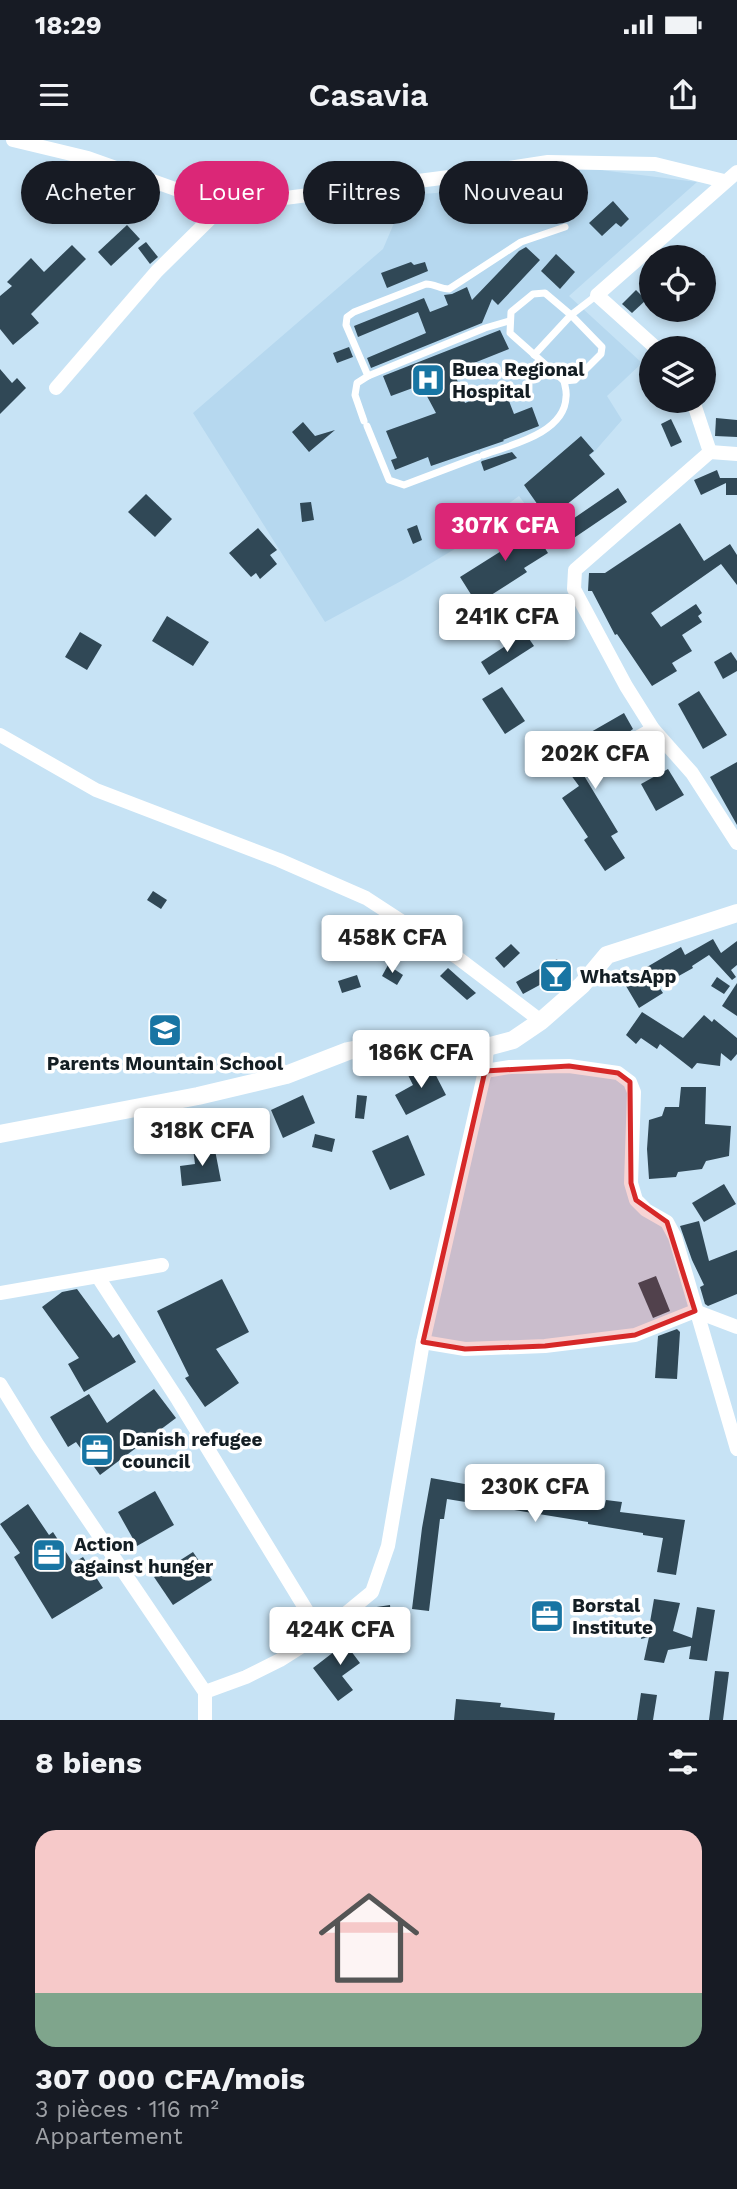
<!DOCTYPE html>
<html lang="fr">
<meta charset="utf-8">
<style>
:root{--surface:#171b24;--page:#242831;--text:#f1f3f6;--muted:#9ea1a6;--accent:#db2777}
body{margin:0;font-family:"Work Sans",sans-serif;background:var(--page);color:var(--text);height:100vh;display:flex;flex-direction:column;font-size:26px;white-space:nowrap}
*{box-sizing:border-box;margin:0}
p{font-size:23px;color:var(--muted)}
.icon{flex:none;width:38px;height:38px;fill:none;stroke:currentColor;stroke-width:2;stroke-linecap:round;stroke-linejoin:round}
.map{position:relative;height:1580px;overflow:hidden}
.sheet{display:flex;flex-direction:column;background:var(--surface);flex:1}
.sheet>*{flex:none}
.guide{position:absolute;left:21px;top:21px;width:696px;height:63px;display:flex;gap:14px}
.tools{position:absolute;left:639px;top:105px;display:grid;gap:14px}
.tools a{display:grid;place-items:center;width:77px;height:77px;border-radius:50%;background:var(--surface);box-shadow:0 4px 10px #0003;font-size:35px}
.price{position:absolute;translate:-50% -60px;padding:0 16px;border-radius:7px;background:#fff;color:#222;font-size:23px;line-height:46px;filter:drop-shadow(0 2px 4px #0008)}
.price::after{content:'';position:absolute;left:50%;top:42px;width:21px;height:16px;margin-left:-10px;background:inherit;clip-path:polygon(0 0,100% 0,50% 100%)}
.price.current{background:var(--accent);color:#fff}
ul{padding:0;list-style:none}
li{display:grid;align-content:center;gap:14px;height:371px;padding:0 35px}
li span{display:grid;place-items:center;height:217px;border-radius:21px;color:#555}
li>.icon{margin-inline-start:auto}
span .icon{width:126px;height:126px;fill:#fffc;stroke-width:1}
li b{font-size:30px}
h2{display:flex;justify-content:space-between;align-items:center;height:84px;padding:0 35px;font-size:30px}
.pill{padding:0 24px;border-radius:32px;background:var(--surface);box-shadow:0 4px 10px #0003;font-size:24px;line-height:63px}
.pill.current{background:var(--accent);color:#fff}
.status{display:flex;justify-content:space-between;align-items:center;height:49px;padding:0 35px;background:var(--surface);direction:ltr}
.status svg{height:19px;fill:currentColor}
header{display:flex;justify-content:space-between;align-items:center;height:91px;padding:0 35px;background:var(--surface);font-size:32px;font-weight:600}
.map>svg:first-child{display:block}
.built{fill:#b6d8ef}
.building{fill:#304856}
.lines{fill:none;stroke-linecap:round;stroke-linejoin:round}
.service{stroke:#fff;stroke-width:7}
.minor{stroke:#fff;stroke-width:14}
.tertiary{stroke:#fff;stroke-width:18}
.marked{fill:#d62828;fill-opacity:0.2;stroke:#d62828;stroke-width:5;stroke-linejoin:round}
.labels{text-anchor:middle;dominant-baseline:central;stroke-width:7;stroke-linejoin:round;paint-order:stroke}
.poi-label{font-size:19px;font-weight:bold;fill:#141e24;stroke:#fff;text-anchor:start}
</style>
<div class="status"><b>18:29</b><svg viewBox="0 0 49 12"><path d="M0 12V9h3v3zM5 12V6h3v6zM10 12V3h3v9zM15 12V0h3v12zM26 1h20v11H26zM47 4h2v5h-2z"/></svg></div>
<header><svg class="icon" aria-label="menu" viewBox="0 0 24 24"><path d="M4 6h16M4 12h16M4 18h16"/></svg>Casavia<svg class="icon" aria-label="share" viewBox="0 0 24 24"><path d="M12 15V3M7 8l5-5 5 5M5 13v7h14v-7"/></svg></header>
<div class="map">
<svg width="737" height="1580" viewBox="0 0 737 1580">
<rect width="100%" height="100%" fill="#c7e3f5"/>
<!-- built -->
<path class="built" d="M 576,27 L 697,42 L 569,156 L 642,223 L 607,256 L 622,280 L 595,311 L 528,368 L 519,356 L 501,369 L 503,380 L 403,440 L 325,482 L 193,273 L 383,109 L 406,55 L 494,49 Z"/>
<!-- building -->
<g class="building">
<path d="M 613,61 L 629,79 L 621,87 L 616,83 L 602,96 L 589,83 Z"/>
<path d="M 127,85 L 140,99 L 111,126 L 98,112 Z"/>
<path d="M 146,102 L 158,117 L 150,124 L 138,108 Z"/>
<path d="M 72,105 L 86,119 L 31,174 L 39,183 L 13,205 L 0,189 L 0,156 L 12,146 L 7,142 L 31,118 L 44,132 Z"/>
<path d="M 526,107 L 540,120 L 498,165 L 492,159 L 482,183 L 371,228 L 367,218 L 426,193 L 418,172 L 358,197 L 354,186 L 424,158 L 430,172 L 448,165 L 444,155 L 452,154 L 467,147 L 472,160 L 519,111 Z"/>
<path d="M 556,114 L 575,132 L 560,149 L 541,131 Z"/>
<path d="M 411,122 L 414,125 L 425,122 L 428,131 L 387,148 L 381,133 Z"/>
<path d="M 636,150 L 646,160 L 632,173 L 622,164 Z"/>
<path d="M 500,190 L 509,209 L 454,231 L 465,263 L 504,248 L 514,274 L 532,267 L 539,286 L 503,300 L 504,301 L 431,326 L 428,317 L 395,330 L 391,320 L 397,318 L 386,291 L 436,273 L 421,245 L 391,256 L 383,236 Z"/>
<path d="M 349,207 L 353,217 L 337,223 L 333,213 Z"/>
<path d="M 0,229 L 12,243 L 17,238 L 26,248 L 0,274 Z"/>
<path d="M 716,278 L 737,280 L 737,297 L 715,296 Z"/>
<path d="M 671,279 L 682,302 L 671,307 L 661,284 Z"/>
<path d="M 303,282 L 315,296 L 335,290 L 309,312 L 292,292 Z"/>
<path d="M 581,296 L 594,311 L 589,315 L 605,334 L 556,373 L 564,385 L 618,348 L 627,362 L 565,404 L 524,345 Z"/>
<path d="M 512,312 L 517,318 L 484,331 L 481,322 L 482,321 Z"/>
<path d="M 717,330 L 720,338 L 737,338 L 737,355 L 726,355 L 726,343 L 701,355 L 694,340 Z"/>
<path d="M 146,354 L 172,379 L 155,397 L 128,372 Z"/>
<path d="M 311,362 L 314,380 L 302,382 L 300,363 Z"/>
<path d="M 518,366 L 548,413 L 524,428 L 527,432 L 477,464 L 460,437 L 525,396 L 509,372 Z"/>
<path d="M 680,383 L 704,421 L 730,404 L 737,415 L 737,445 L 721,424 L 651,473 L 661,487 L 696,464 L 702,473 L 698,476 L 702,482 L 682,495 L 692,511 L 672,523 L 677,531 L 652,546 L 617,494 L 615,495 L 592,451 L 588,451 L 589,433 L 605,433 Z"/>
<path d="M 417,385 L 422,400 L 413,404 L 407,389 Z"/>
<path d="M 258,388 L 277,410 L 270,415 L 277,424 L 260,439 L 256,433 L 251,437 L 229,413 Z"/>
<path d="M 167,476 L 209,502 L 193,526 L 152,501 Z"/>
<path d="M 80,492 L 102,505 L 87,530 L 65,517 Z"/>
<path d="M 525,493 L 534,506 L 489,535 L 481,522 Z"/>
<path d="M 731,512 L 737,521 L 737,531 L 723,539 L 714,522 Z"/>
<path d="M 502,547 L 525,581 L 505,594 L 482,559 Z"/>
<path d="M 699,551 L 727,595 L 703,609 L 678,564 Z"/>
<path d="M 624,573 L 633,589 L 580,629 L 618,692 L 611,696 L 625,718 L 605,731 L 584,700 L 588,697 L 562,658 L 579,646 L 559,619 L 574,608 L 573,607 L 586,599 L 584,596 Z"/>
<path d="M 737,622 L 737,685 L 710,637 Z"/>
<path d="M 668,629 L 684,655 L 656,671 L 641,644 Z"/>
<path d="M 153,751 L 167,760 L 161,769 L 147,760 Z"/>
<path d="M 713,799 L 721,813 L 737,801 L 737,825 L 731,830 L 736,837 L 732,840 L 709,815 L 692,826 L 693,828 L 659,847 L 663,853 L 639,868 L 623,841 L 681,807 L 685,815 Z"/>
<path d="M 511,804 L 520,813 L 504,828 L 495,818 Z"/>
<path d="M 557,819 L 563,830 L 559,833 L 563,842 L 551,848 L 547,841 L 523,854 L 516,842 Z"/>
<path d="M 388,825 L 403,835 L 397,845 L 382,836 Z"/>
<path d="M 448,828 L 476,853 L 467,860 L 440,836 Z"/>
<path d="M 357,835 L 361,847 L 342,853 L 338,841 Z"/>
<path d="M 717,837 L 730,846 L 724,854 L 711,846 Z"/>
<path d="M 737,843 L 737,876 L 722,866 Z"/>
<path d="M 642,872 L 683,898 L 704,875 L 712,882 L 714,879 L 737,898 L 737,914 L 731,921 L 721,913 L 720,926 L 697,923 L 692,929 L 660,904 L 657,909 L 641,898 L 636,904 L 626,895 Z"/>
<path d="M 430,924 L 446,955 L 406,975 L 395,955 L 413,945 L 408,935 Z"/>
<path d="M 681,947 L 706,947 L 705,984 L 731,986 L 729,1016 L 706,1021 L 702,1029 L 678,1032 L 676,1037 L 649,1039 L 647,1009 L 649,980 L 662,976 L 665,967 L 679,967 Z"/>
<path d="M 303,955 L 315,983 L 283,998 L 271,970 Z"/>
<path d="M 357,955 L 367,956 L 364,979 L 355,978 Z"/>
<path d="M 315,994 L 335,999 L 332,1012 L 312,1007 Z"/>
<path d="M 408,995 L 425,1035 L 390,1050 L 372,1011 Z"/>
<path d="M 214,1005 L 221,1041 L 182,1046 L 180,1026 L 195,1024 L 193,1008 Z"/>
<path d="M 724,1044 L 736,1064 L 704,1082 L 692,1063 Z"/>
<path d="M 699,1081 L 709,1121 L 737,1110 L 737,1154 L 708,1166 L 705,1164 L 700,1147 L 704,1145 L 692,1120 L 680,1086 Z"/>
<path d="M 656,1136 L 670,1171 L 653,1178 L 638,1143 Z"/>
<path d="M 222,1139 L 249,1192 L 216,1209 L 239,1243 L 205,1267 L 185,1238 L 189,1236 L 157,1171 Z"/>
<path d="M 77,1149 L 113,1198 L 119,1194 L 136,1222 L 84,1252 L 68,1224 L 79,1218 L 42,1167 L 62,1152 Z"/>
<path d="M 677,1189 L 680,1192 L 677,1239 L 655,1238 L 658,1196 Z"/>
<path d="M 154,1249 L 176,1278 L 100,1335 L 76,1302 L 68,1307 L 50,1277 L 89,1254 L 107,1283 Z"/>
<path d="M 431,1338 L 504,1351 L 505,1341 L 520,1343 L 518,1354 L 552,1359 L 554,1349 L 571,1352 L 569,1361 L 604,1368 L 606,1360 L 622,1362 L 620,1372 L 685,1380 L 676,1435 L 657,1432 L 663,1398 L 643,1395 L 643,1393 L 588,1384 L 588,1382 L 447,1359 L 444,1379 L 440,1379 L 429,1471 L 412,1469 L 422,1388 Z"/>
<path d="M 155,1351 L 174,1385 L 137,1406 L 118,1372 Z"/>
<path d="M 28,1364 L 49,1395 L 53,1392 L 73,1423 L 83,1417 L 103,1448 L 52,1479 L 14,1417 L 20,1413 L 0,1384 Z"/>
<path d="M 193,1412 L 212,1440 L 173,1465 L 154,1437 Z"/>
<path d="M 654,1459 L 680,1463 L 673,1491 L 692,1498 L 697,1467 L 715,1470 L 707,1521 L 689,1519 L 691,1506 L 668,1510 L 664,1523 L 644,1520 L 649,1497 L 641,1499 L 642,1482 L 650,1482 Z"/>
<path d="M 390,1465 L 393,1493 L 373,1496 L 370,1468 Z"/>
<path d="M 358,1490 L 365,1497 L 351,1511 L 360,1523 L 342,1536 L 353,1550 L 338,1561 L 313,1528 L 344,1504 Z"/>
<path d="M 715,1531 L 729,1532 L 723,1580 L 709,1580 Z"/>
<path d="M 641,1553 L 657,1555 L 653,1580 L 637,1580 Z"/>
<path d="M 456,1559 L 501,1563 L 500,1567 L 555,1573 L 554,1580 L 454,1580 Z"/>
</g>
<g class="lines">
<!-- service -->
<g class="service">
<path d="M 545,153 L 571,175 L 602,207 L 601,214 L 575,240 L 564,241 L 510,193 L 511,172 L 533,154 Z"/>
<path d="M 534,215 L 571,175 L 597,155"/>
<path d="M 368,236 L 346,185 L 347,177 L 354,172 L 426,144 C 435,144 440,149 449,149 L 521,102 L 565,87"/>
<path d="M 364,281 L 355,255 L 357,243 L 368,236 L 485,188 L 509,181"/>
<path d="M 367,286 L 389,340 L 404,345 L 478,317"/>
<path d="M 483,315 C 511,305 565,293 566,257 C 567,252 565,246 564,241"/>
</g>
<!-- minor -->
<g class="minor">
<path d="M 13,0 L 88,18 L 223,66 L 457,36 L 548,22 L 655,24 L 724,41"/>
<path d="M 656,208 L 597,155 L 737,32"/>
<path d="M 56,248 L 157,131 L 223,66"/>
<path d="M 693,261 L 710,312 L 575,430 L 574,449 L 626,546 L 653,589 L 692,633 L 737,703"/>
<path d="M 710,312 L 737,314"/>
<path d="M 0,595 L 96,650 L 279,720 L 366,758 L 458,818 L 541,881"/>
<path d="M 593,631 L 635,599 L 653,589"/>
<path d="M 485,931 L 510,927 L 569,926 L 618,933 L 630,942 L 634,952 L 631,1043 L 636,1060 L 646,1070 L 667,1082 L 675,1097 L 737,1309"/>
<path d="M 98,1137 L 178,1260 L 321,1494"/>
<path d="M 0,1153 L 162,1125"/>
<path d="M 423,1202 L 465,1209 L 545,1206 L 635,1195 L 695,1171 L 737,1187"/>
<path d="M 0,1244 L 37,1304 L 205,1552 L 205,1580"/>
<path d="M 205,1552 L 246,1537 L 280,1520 L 321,1494 L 372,1452 L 388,1406 L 423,1202 L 485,931 L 487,907"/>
</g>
<!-- tertiary -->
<path class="tertiary" d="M 0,994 L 198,956 L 286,935 L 348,911 L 407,900 L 487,907 L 513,900 L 541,881 L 582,845 L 607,815 L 737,773"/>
</g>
<!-- marked area -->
<path class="marked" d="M 569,926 L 618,933 L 630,942 L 631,1043 L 636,1060 L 667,1082 L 695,1171 L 635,1195 L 545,1206 L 465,1209 L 423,1202 L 485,931 Z"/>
<!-- icons -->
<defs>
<g id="hospital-square" transform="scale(1.75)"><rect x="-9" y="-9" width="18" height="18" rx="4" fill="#1875a3" stroke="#fff"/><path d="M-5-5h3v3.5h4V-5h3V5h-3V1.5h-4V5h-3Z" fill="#fff"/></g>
<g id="bar-square" transform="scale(1.75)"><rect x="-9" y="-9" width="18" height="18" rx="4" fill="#1875a3" stroke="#fff"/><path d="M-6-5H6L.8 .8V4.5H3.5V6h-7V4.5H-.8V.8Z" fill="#fff"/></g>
<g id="school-square" transform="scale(1.75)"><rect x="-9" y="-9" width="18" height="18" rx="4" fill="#1875a3" stroke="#fff"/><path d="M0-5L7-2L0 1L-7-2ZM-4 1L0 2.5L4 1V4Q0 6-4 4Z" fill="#fff"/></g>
<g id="office-square" transform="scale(1.75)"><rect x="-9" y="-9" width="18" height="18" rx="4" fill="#1875a3" stroke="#fff"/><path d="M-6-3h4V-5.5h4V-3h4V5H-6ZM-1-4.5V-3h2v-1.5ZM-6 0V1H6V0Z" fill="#fff"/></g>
</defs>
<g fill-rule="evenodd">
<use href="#hospital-square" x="428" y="240"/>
<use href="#bar-square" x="556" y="836"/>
<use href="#school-square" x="165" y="890"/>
<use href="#office-square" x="97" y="1310"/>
<use href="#office-square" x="49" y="1415"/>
<use href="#office-square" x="547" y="1476"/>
</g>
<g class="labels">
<!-- poi labels -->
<g class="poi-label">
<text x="452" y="229">Buea Regional<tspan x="452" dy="22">Hospital</tspan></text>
<text x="580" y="836">WhatsApp</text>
<text x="165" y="923" text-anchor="middle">Parents Mountain School</text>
<text x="122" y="1299">Danish refugee<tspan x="122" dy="22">council</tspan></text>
<text x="74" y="1404">Action<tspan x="74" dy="22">against hunger</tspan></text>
<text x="572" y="1465">Borstal<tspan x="572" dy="22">Institute</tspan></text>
</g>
</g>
</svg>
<div class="tools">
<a><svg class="icon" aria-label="locate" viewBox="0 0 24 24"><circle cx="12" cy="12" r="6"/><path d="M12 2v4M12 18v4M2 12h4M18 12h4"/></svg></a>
<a><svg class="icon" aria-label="layers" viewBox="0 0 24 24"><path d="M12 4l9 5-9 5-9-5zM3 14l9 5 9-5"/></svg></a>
</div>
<b class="price current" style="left:505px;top:423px">307K CFA</b>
<b class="price" style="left:507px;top:514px">241K CFA</b>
<b class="price" style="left:595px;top:651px">202K CFA</b>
<b class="price" style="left:392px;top:835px">458K CFA</b>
<b class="price" style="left:421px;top:950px">186K CFA</b>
<b class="price" style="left:202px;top:1028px">318K CFA</b>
<b class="price" style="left:535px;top:1384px">230K CFA</b>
<b class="price" style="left:340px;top:1527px">424K CFA</b>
<div class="guide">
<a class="pill">Acheter</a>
<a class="pill current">Louer</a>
<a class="pill">Filtres</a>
<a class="pill">Nouveau</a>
</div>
</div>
<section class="sheet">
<h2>8 biens<svg class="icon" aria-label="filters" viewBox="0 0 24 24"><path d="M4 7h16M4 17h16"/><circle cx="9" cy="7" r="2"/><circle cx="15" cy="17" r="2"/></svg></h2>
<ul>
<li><span style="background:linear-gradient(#f6c9c9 75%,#7fa58c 0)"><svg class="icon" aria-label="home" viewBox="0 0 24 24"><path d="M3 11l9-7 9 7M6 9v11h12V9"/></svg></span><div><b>307 000 CFA/mois</b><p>3 pièces · 116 m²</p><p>Appartement</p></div></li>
</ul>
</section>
